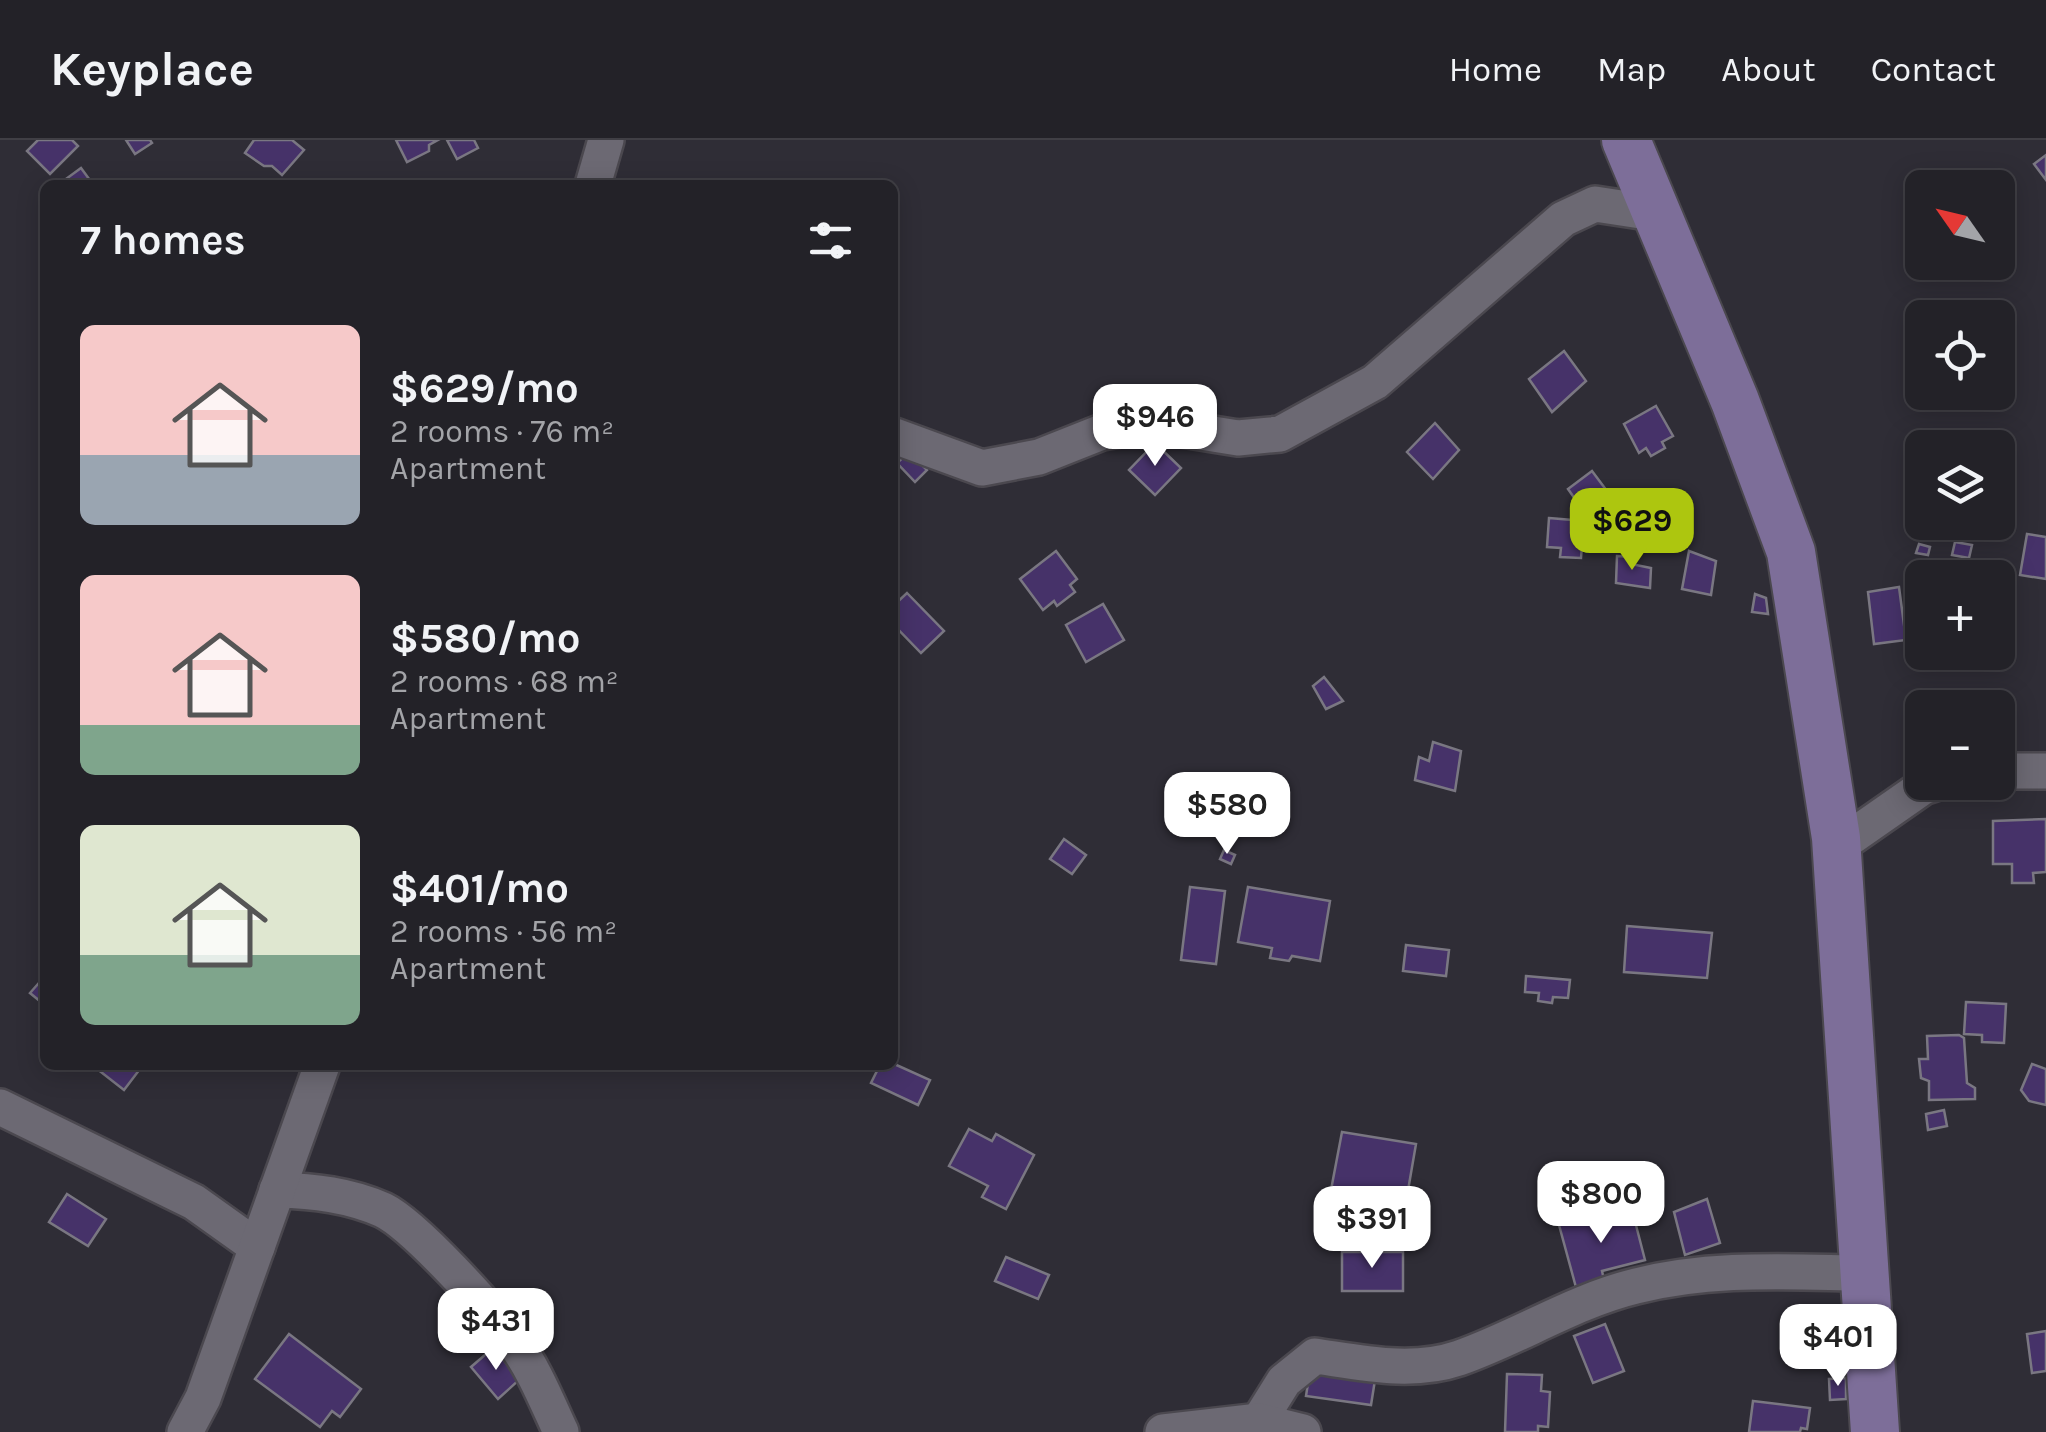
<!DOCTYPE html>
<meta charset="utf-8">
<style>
:root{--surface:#232228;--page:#2f2f34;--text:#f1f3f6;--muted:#a3a4a8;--line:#403f45;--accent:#adc60f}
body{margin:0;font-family:Karla,sans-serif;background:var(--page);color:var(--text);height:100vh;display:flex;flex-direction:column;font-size:38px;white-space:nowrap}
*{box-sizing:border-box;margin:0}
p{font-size:32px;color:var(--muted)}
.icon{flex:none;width:55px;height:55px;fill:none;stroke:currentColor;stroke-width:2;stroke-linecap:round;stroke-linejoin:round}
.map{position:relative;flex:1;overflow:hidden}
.drawer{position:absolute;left:40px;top:40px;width:858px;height:890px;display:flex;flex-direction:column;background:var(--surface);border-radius:15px;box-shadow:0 5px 25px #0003,0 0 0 2px var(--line)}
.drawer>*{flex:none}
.needle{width:65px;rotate:304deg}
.fabs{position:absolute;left:1905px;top:30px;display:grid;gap:20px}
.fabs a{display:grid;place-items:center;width:110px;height:110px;border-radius:15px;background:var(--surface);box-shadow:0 5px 25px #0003,0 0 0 2px var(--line);font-size:50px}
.price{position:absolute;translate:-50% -85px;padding:0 22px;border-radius:20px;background:#fff;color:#222;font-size:32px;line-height:65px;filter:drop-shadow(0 2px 5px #0008)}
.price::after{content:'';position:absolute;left:50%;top:60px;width:30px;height:22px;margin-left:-15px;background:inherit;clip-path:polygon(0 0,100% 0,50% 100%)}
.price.on{background:var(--accent);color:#111}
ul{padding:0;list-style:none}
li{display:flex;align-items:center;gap:30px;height:250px;padding:0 40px}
li span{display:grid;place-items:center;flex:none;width:280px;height:200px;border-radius:15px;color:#555}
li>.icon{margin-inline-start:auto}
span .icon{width:120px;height:120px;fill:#fffc;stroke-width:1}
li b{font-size:42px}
h2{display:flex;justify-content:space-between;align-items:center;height:120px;padding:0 40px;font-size:42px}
header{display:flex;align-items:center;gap:60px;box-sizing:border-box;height:140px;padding:0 50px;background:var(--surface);border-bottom:2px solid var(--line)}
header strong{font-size:48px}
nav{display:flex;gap:55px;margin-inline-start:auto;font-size:35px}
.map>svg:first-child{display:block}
.building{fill:#463269;stroke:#7a7782;stroke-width:2.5}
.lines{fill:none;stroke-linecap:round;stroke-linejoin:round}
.street-casing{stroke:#4b484f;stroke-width:40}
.secondary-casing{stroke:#4b484f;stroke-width:52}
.street{stroke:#6c6973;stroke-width:35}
.secondary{stroke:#7d6e99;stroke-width:48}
</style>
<header>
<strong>Keyplace</strong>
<nav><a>Home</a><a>Map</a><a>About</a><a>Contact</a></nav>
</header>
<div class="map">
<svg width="2046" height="1292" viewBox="0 0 2046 1292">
<rect width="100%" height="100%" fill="#2f2d36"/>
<!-- building -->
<g class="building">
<path d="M 38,0 L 72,0 L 78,6 L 50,34 L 27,11 Z"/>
<path d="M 126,0 L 150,0 L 152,3 L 135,14 Z"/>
<path d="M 254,0 L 292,0 L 304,10 L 282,35 L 272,26 L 264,26 L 245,13 Z"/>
<path d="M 396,0 L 438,0 L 429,5 L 429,11 L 407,22 Z"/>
<path d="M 447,0 L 474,0 L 478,8 L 457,19 Z"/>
<path d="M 2046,15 L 2046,40 L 2034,24 Z"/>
<path d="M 81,28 L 92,43 L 71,45 L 66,39 Z"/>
<path d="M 2008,103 L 2010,134 L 1979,135 L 1979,122 L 1998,122 L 1998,104 Z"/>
<path d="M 1564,211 L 1586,241 L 1552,272 L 1529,239 Z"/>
<path d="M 1656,266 L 1673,296 L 1662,302 L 1665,308 L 1651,316 L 1646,308 L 1639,313 L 1624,284 Z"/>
<path d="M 1435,283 L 1459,310 L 1433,339 L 1407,312 Z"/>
<path d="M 1155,303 L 1181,328 L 1155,355 L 1129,330 Z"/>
<path d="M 909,312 L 927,330 L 915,342 L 897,323 Z"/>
<path d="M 1592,331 L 1607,351 L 1597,359 L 1602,365 L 1587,376 L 1568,349 Z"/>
<path d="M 1998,357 L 2009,357 L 2008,371 L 1998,371 Z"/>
<path d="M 1549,378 L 1584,381 L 1581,418 L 1560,417 L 1561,408 L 1547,407 Z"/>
<path d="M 2027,394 L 2046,397 L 2046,439 L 2020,435 Z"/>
<path d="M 1955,402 L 1972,405 L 1969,418 L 1952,415 Z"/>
<path d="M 1919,404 L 1930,407 L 1928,415 L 1916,413 Z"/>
<path d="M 1056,411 L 1077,439 L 1070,445 L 1075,452 L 1057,466 L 1054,461 L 1043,470 L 1020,439 Z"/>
<path d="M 1689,411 L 1716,421 L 1711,455 L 1682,449 Z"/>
<path d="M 1617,416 L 1632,417 L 1631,424 L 1651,428 L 1650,448 L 1616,443 Z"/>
<path d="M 1948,433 L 2003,434 L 2002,476 L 1998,476 L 1998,438 L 1947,438 Z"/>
<path d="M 1899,447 L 1906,500 L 1874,504 L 1868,452 Z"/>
<path d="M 907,453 L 944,491 L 921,513 L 892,483 L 892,467 Z"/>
<path d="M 1755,454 L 1766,458 L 1768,474 L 1752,472 Z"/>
<path d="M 1103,464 L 1124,500 L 1086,522 L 1066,485 Z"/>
<path d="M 1324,537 L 1343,561 L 1326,569 L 1313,546 Z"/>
<path d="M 1433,602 L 1461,611 L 1455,651 L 1415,640 L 1419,617 L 1429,621 Z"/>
<path d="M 1202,634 L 1238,671 L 1212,694 L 1181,656 Z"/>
<path d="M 2046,679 L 2046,732 L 2033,733 L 2034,743 L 2012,743 L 2012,724 L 1993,724 L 1993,681 Z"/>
<path d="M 1064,699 L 1086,715 L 1072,734 L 1050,719 Z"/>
<path d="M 1224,710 L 1235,715 L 1231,724 L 1220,719 Z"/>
<path d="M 1190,747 L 1225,751 L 1216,824 L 1181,820 Z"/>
<path d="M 1248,747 L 1330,761 L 1320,821 L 1292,816 L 1289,821 L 1270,818 L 1272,808 L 1238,802 Z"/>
<path d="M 1627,786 L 1712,793 L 1707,838 L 1624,832 Z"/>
<path d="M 1406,805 L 1449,810 L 1446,836 L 1403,831 Z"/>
<path d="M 45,836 L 45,858 L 41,862 L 30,853 Z"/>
<path d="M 1526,836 L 1570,840 L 1568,858 L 1553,857 L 1552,863 L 1538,861 L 1539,853 L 1525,852 Z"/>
<path d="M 1966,862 L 2006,864 L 2004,903 L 1982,902 L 1982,895 L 1964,894 Z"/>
<path d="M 1959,895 L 1964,898 L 1967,943 L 1975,948 L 1975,959 L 1929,960 L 1929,941 L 1921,938 L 1919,919 L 1928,919 L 1927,896 Z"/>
<path d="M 892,923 L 930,940 L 918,965 L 871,943 L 880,925 Z"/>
<path d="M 2032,924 L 2046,929 L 2046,965 L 2029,961 L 2021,950 Z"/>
<path d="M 92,925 L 143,925 L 124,950 Z"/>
<path d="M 1944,970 L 1947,986 L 1928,990 L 1926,974 Z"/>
<path d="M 969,989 L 992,1001 L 996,994 L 1034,1015 L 1006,1069 L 982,1057 L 988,1046 L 949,1026 Z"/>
<path d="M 1342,992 L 1416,1004 L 1406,1062 L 1331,1050 Z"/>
<path d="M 67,1054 L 106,1079 L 88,1106 L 49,1082 Z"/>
<path d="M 1707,1059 L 1720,1103 L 1685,1115 L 1674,1072 Z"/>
<path d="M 1631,1066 L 1645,1120 L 1602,1131 L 1605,1144 L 1577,1151 L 1559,1085 Z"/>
<rect x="1342" y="1112" width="61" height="39"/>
<path d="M 1006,1117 L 1049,1135 L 1038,1159 L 995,1141 Z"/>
<path d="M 1605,1184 L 1624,1231 L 1593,1243 L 1574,1196 Z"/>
<path d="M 2046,1191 L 2046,1231 L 2032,1233 L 2027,1194 Z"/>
<path d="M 289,1194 L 361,1249 L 340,1277 L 332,1271 L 320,1287 L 255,1239 Z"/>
<path d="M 493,1208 L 520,1239 L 498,1259 L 471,1227 Z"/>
<path d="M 1310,1230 L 1375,1240 L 1371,1265 L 1306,1256 Z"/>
<path d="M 1507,1234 L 1542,1235 L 1541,1251 L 1550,1252 L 1548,1287 L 1538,1286 L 1538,1292 L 1505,1292 Z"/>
<path d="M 1846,1238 L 1846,1259 L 1830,1260 L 1829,1239 Z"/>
<path d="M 1753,1261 L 1810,1268 L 1807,1289 L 1801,1288 L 1800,1292 L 1749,1292 Z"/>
</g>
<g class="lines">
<!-- street casing -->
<g class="street-casing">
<g id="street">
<path d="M 593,45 L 606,0"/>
<path d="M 892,295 L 982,328 L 1039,317 L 1102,292 L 1151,284 L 1238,298 L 1280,294 L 1375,242 L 1563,79 L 1595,64 L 1654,73"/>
<path d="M 1998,631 L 2046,631"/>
<path d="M 1837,707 L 1923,647 L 1938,642"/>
<path d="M 0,967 L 194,1062 L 257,1107"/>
<path d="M 277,1050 C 314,1051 349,1055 383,1070 C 414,1085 493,1172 514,1202 C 534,1229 547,1262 561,1292"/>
<path d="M 1259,1281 L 1284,1241 L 1315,1216 C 1363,1223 1412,1234 1459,1218 C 1519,1197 1574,1161 1636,1146 C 1712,1127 1786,1132 1863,1133"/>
<path d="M 185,1292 L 203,1258 L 322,925"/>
<path d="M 1163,1292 L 1259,1281 L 1303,1292"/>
</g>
</g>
<!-- secondary casing -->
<g class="secondary-casing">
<path id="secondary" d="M 1626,0 L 1735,261 L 1791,412 L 1836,698 L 1875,1292"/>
</g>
<!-- street -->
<use href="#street" class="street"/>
<!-- secondary -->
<use href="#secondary" class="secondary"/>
</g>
</svg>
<div class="fabs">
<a><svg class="needle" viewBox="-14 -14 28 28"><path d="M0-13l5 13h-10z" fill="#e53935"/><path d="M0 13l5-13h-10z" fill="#a3a4a8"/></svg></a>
<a><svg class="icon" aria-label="locate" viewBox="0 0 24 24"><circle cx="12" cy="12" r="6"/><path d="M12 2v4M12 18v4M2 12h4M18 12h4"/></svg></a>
<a><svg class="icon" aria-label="layers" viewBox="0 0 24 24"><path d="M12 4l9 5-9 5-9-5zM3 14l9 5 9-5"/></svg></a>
<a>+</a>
<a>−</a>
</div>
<b class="price" style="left:1155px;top:329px">$946</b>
<b class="price on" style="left:1632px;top:433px">$629</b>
<b class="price" style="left:1227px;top:717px">$580</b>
<b class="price" style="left:1601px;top:1106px">$800</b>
<b class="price" style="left:1372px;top:1131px">$391</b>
<b class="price" style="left:496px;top:1233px">$431</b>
<b class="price" style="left:1838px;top:1249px">$401</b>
<section class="drawer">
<h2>7 homes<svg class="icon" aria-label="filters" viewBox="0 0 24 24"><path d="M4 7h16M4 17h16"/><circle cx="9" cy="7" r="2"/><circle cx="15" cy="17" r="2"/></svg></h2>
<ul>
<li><span style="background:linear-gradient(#f6c9c9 65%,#9aa5b1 0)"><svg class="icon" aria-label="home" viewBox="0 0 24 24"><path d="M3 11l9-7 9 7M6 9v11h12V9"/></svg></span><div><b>$629/mo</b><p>2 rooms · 76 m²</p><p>Apartment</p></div></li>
<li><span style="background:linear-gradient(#f6c9c9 75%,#7fa58c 0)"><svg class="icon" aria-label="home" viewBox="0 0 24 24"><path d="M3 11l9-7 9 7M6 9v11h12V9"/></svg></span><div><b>$580/mo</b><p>2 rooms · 68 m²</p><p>Apartment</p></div></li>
<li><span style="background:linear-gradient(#dfe7d0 65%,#7fa58c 0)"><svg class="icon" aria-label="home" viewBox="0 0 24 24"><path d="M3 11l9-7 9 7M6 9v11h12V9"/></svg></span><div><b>$401/mo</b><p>2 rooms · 56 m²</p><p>Apartment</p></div></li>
</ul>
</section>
</div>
